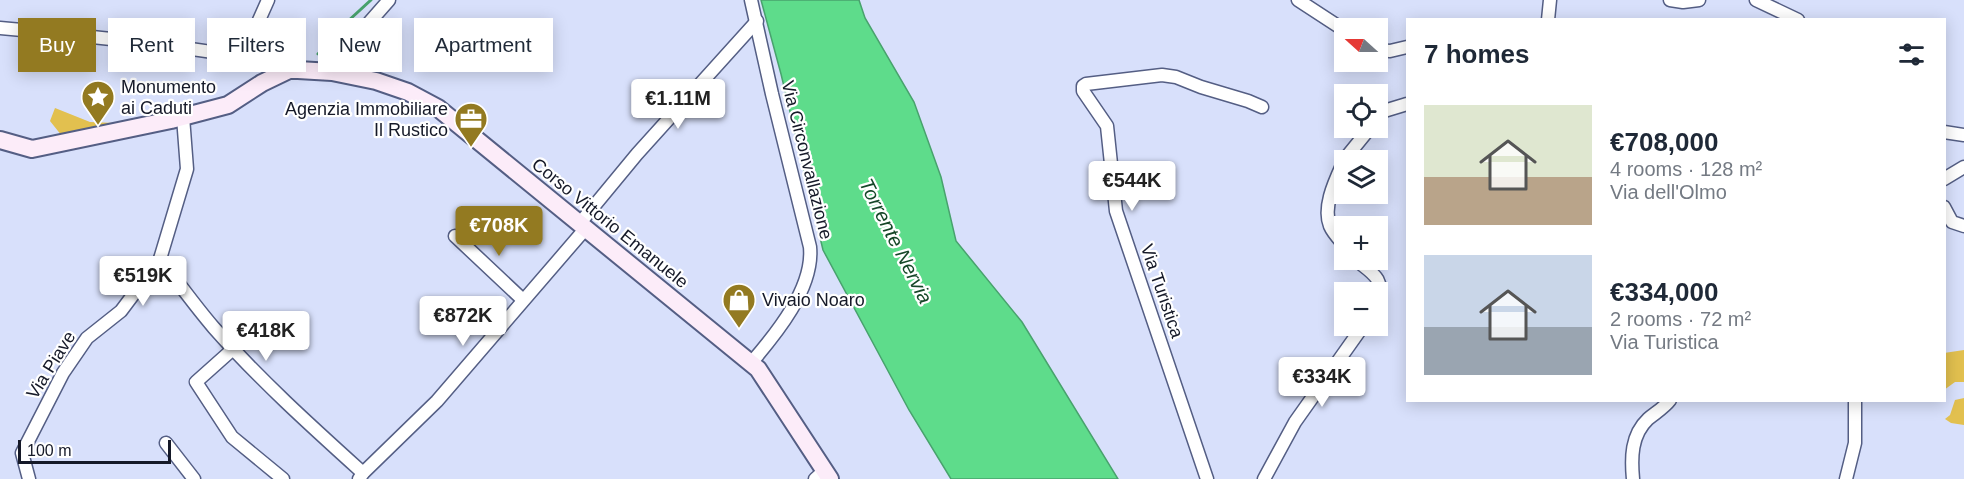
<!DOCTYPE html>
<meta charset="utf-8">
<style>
:root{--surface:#fff;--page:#f6f6f7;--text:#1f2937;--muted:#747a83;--accent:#937a21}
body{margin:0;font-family:Arial,sans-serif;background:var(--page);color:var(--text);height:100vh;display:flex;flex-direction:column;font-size:22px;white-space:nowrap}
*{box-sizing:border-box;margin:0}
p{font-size:20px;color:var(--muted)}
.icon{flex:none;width:33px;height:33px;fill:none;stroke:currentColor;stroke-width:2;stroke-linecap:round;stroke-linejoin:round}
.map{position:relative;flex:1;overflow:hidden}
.details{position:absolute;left:1406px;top:18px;width:540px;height:384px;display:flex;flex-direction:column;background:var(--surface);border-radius:0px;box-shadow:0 3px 15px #0003}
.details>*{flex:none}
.guide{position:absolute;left:18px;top:18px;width:570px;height:54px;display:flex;gap:12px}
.needle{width:39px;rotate:291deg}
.buttons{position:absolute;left:1334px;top:18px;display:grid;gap:12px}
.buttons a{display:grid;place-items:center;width:54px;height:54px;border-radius:0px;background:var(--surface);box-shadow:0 3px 15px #0003;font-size:30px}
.scale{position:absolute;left:18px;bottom:15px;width:153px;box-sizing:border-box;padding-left:6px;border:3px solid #151928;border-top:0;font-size:16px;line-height:21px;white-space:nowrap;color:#151928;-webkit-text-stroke:4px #fff;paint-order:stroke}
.price{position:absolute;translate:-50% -51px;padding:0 14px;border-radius:6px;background:#fff;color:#222;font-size:20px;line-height:39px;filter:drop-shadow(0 2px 3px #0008)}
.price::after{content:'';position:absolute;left:50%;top:36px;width:18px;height:14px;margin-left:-9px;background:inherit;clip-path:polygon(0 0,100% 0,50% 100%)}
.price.on{background:var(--accent);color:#fff}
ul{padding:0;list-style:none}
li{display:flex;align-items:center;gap:18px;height:150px;padding:0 18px}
li span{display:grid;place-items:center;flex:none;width:168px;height:120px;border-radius:0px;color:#555}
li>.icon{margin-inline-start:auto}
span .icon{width:72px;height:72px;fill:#fffc;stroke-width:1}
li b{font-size:26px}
h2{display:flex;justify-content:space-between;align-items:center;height:72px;padding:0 18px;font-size:26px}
.pill{padding:0 21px;border-radius:0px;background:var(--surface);box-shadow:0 3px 15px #0003;font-size:21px;line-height:54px}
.pill.on{background:var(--accent);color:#fff}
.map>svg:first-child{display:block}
.green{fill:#e2c04f}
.water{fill:#5edc8b;stroke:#48a26d;stroke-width:1.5}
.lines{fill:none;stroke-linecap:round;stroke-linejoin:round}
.stream{stroke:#48a26d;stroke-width:3}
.minor-casing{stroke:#545e84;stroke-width:15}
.secondary-casing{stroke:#545e84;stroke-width:20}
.minor{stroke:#fff;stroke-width:12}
.secondary{stroke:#fcecf9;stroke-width:16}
.labels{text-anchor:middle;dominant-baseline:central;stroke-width:4.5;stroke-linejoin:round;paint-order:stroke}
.poi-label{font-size:18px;fill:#151928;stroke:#fff;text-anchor:start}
.street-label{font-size:18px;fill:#151928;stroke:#fff}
.water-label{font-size:20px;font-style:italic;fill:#154728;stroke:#fff}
</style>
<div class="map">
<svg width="1964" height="479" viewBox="0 0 1964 479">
<rect width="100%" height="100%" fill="#d8e0fb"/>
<!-- green -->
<g class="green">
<path d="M 55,108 L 90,122 L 115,123 L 116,126 L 62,136 L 50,121 Z"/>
<path d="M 1964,350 L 1964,382 L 1955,382 L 1944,390 L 1944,353 Z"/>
<path d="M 1964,398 L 1964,425 L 1951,423 L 1945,419 L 1950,415 L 1955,400 Z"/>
</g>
<!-- water -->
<path class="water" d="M 761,0 L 859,0 L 865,18 L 914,102 L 941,177 L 956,241 L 1022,322 L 1118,479 L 951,479 L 909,410 L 823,250 L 781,74 Z"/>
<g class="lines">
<!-- stream -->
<path class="stream" d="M 318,54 L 347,22 L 371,0"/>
<!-- minor casing -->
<g class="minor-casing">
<g id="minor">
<path d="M 1298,0 L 1344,30"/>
<path d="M 1670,0 L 1683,2 L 1699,0"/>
<path d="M 1756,0 L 1798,20"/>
<path d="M 1548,20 L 1550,0"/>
<path d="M 0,28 C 99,37 199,47 297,67"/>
<path d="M 1377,50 L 1390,51 L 1407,47"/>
<path d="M 243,56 L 268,0"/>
<path d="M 332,72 L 353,41 L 389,0"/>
<path d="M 1377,119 L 1384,111 L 1407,104"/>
<path d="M 1944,132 L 1964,135"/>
<path d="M 1344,160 L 1370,128"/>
<path d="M 1344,161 C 1336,179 1322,206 1330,226 C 1333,233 1339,239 1344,245"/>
<path d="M 1944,179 L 1964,167"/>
<path d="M 1944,207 L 1952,222 L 1964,226"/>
<path d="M 580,223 L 637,154 L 757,21"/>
<path d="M 455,236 L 523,300"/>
<path d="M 160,259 C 178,282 195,306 214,328 C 260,380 311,426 363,473"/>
<path d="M 1356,260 C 1372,273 1386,279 1377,301"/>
<path d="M 233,349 L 196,382 L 232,437 L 283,479"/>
<path d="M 751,363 C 776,334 814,288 810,247 L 772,94 L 751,0"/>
<path d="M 166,443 L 194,479"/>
<path d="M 29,479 L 22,453 L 63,373 L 87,338 L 121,311 L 160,259 L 187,169 L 183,117"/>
<path d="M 359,479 L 363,473 L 437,401 L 586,228"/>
<path d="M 815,479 L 824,471"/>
<path d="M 1207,479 L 1116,211 L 1107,126 L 1083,91 L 1083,86 L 1086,84 L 1162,75 L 1176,77 L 1201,87 L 1248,101 L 1262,107"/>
<path d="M 1264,479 L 1295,422 L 1363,326"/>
<path d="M 1633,479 C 1631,458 1631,435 1648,419 C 1655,413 1664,408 1670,400"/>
<path d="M 1846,479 L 1855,443 L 1855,400"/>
</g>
</g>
<!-- secondary casing -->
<g class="secondary-casing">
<path id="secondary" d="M 0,140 L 32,149 L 171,120 L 228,105 L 262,83 L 289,70 L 298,70 L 332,72 L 376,81 L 408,92 L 438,108 L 758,369 L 830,479"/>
</g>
<!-- minor -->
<use href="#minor" class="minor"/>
<!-- secondary -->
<use href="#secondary" class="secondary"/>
</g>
<!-- icons -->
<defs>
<g id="sight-pin" transform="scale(1.725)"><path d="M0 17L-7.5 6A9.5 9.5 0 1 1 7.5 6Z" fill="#937a21" stroke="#fff"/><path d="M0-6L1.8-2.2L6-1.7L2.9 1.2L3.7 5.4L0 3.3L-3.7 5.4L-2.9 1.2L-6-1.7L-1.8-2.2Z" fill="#fff"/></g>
<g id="office-pin" transform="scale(1.725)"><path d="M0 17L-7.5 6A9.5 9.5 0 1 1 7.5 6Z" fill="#937a21" stroke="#fff"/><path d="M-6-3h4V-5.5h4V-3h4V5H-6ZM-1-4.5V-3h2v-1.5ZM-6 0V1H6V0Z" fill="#fff"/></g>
<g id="shop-pin" transform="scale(1.725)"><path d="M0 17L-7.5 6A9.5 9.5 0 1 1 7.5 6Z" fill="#937a21" stroke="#fff"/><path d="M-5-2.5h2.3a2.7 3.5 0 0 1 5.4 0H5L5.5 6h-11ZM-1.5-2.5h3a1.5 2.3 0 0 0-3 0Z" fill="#fff"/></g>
</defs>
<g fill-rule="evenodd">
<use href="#sight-pin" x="98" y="97"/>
<use href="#office-pin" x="471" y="119"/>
<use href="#shop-pin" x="739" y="300"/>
</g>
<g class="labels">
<!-- poi labels -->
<g class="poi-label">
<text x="121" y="87">Monumento<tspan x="121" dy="21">ai Caduti</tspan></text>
<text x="448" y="109" text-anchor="end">Agenzia Immobiliare<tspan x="448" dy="21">Il Rustico</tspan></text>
<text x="762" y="300">Vivaio Noaro</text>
</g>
<!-- street labels -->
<g class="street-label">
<text transform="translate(807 160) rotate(76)">Via Circonvallazione</text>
<text transform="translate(610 223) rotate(39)">Corso Vittorio Emanuele</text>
<text transform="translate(1162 291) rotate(71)">Via Turistica</text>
<text transform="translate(51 365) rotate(-58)">Via Piave</text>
</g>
<!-- water labels -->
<g class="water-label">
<text transform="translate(896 241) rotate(63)">Torrente Nervia</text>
</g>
</g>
</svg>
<div class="buttons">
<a><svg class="needle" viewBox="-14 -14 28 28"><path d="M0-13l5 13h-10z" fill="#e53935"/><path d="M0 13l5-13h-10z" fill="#747a83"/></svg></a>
<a><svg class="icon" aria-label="locate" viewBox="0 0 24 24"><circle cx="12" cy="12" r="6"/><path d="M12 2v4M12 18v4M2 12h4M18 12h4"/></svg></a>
<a><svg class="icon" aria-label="layers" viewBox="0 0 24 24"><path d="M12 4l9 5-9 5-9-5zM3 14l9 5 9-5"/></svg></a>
<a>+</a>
<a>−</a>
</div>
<div class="scale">100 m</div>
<b class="price" style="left:678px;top:130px">€1.11M</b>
<b class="price" style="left:1132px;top:212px">€544K</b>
<b class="price on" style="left:499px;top:257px">€708K</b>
<b class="price" style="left:143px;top:307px">€519K</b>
<b class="price" style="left:463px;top:347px">€872K</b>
<b class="price" style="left:266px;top:362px">€418K</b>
<b class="price" style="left:1322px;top:408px">€334K</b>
<div class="guide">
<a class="pill on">Buy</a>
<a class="pill">Rent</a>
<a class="pill">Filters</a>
<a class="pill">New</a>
<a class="pill">Apartment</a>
</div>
<section class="details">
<h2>7 homes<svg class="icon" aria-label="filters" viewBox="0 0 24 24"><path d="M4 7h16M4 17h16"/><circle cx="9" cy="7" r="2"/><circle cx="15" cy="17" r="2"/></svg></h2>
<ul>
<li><span style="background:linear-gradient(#dfe7d0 60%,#b9a48a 0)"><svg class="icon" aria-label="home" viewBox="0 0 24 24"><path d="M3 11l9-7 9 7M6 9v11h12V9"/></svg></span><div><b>€708,000</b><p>4 rooms · 128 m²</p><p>Via dell'Olmo</p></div></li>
<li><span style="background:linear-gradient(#c9d6e8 60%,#9aa5b1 0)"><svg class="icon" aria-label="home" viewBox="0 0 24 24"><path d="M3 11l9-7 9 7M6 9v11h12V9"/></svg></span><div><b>€334,000</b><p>2 rooms · 72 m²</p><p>Via Turistica</p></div></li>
</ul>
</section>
</div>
